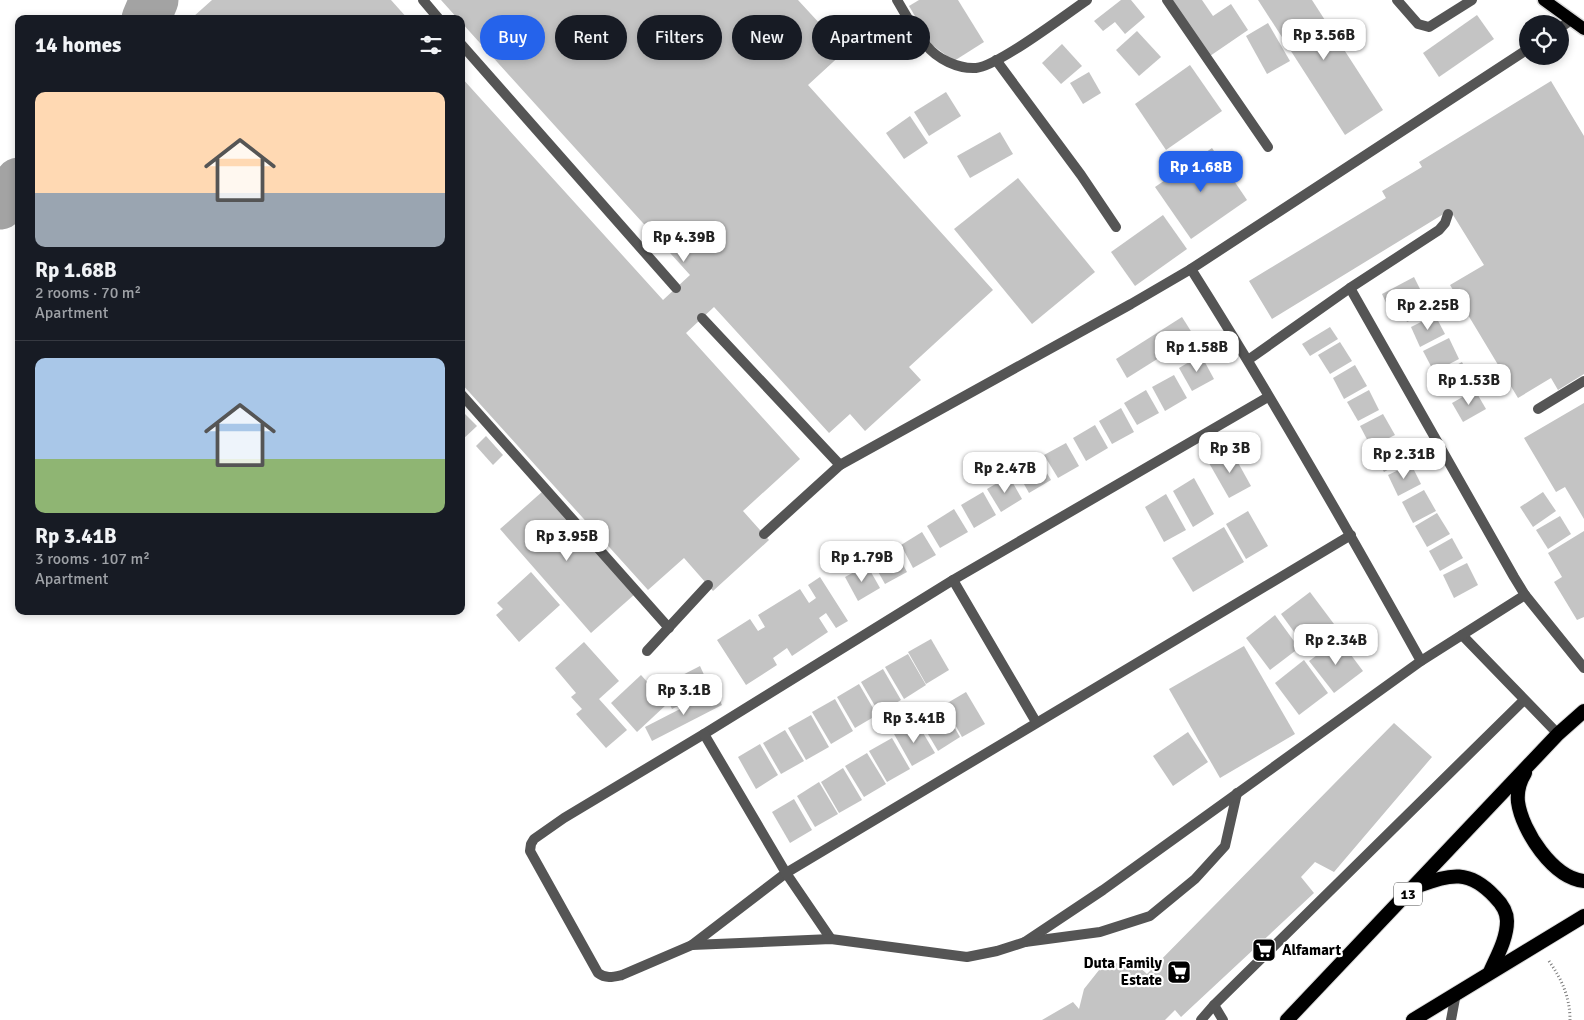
<!DOCTYPE html>
<meta charset="utf-8">
<style>
:root{--surface:#171b24;--page:#20242c;--text:#f1f3f6;--muted:#9ea1a6;--line:#363941;--accent:#2563eb}
body{margin:0;font-family:Signika,sans-serif;background:var(--page);color:var(--text);height:100vh;display:flex;flex-direction:column;font-size:19px;white-space:nowrap}
*{box-sizing:border-box;margin:0}
p{font-size:16px;color:var(--muted)}
.icon{flex:none;width:28px;height:28px;fill:none;stroke:currentColor;stroke-width:2;stroke-linecap:round;stroke-linejoin:round}
.map{position:relative;flex:1;overflow:hidden}
.sheet{position:absolute;left:15px;top:15px;width:450px;height:600px;display:flex;flex-direction:column;background:var(--surface);border-radius:10px;box-shadow:0 2px 8px #0003}
.sheet>*{flex:none}
.hud{position:absolute;left:480px;top:15px;width:475px;height:45px;display:flex;gap:10px}
.buttons{position:absolute;left:1519px;top:15px;display:grid;gap:10px}
.buttons a{display:grid;place-items:center;width:50px;height:50px;border-radius:50%;background:var(--surface);box-shadow:0 2px 8px #0003;font-size:25px}
.price{position:absolute;translate:-50% -42px;padding:0 11px;border-radius:10px;background:#fff;color:#222;font-size:16px;line-height:32px;filter:drop-shadow(0 1px 2px #0008)}
.price::after{content:'';position:absolute;left:50%;top:30px;width:15px;height:11px;margin-left:-8px;background:inherit;clip-path:polygon(0 0,100% 0,50% 100%)}
.price.on{background:var(--accent);color:#fff}
ul{padding:0;list-style:none}
li{display:grid;align-content:center;gap:10px;height:265px;padding:0 20px}
li+li{border-top:1px solid var(--line)}
li span{display:grid;place-items:center;height:155px;border-radius:10px;color:#555}
li>.icon{margin-inline-start:auto}
span .icon{width:90px;height:90px;fill:#fffc;stroke-width:1}
li b{font-size:21px}
h2{display:flex;justify-content:space-between;align-items:center;height:60px;padding:0 20px;font-size:21px}
.pill{padding:0 18px;border-radius:22px;background:var(--surface);box-shadow:0 2px 8px #0003;font-size:18px;line-height:45px}
.pill.on{background:var(--accent);color:#fff}
.map>svg:first-child{display:block}
.lines{fill:none;stroke-linecap:round;stroke-linejoin:round}
.river{stroke:#a3a3a3;stroke-width:49}
.building{fill:#c4c4c4}
.primary-casing{stroke:#dbdbdb;stroke-width:15}
.trunk-casing{stroke:#dbdbdb;stroke-width:16}
.path{stroke:#777;stroke-width:3;stroke-dasharray:1 2.5;stroke-linecap:butt}
.service{stroke:#555;stroke-width:10}
.minor{stroke:#555;stroke-width:10}
.primary{stroke:#000;stroke-width:12}
.trunk{stroke:#000;stroke-width:14}
.labels{text-anchor:middle;dominant-baseline:central;stroke-width:4.5;stroke-linejoin:round;paint-order:stroke}
.shield{fill:#fff;stroke:#4c4c4c;stroke-width:1}
.shield-label{font-size:14px;font-weight:bold;fill:#000}
.poi-label{font-size:15px;font-weight:bold;fill:#000;stroke:#fff;text-anchor:start}
</style>
<div class="map">
<svg width="1584" height="1020" viewBox="0 0 1584 1020">
<rect width="100%" height="100%" fill="#fff"/>
<g class="lines">
<!-- river -->
<g class="river">
<path d="M 146,19 L 154,0"/>
<path d="M 0,205 L 19,182"/>
</g>
</g>
<!-- building -->
<g class="building">
<path d="M 212,0 L 391,0 L 408,19 L 194,19 L 193,17 Z"/>
<path d="M 441,0 L 798,0 L 845,51 L 808,85 L 993,290 L 909,367 L 921,380 L 865,431 L 850,414 L 829,433 L 714,307 L 686,333 L 800,459 L 743,511 L 769,540 L 713,591 L 684,558 L 648,590 L 461,383 L 461,77 L 663,300 L 690,275 L 461,22 L 461,19 L 458,19 Z"/>
<path d="M 919,0 L 958,0 L 984,42 L 954,61 L 932,45 L 909,6 Z"/>
<path d="M 1121,0 L 1131,0 L 1145,17 L 1125,34 L 1115,22 L 1103,31 L 1094,21 Z"/>
<path d="M 1172,0 L 1202,0 L 1213,16 L 1231,4 L 1248,30 L 1210,56 Z"/>
<path d="M 1258,0 L 1312,0 L 1383,110 L 1345,135 Z"/>
<path d="M 1477,15 L 1494,39 L 1439,77 L 1423,53 Z"/>
<path d="M 1268,23 L 1290,61 L 1267,74 L 1246,36 Z"/>
<path d="M 1137,31 L 1161,57 L 1139,76 L 1116,50 Z"/>
<path d="M 1062,44 L 1082,66 L 1061,84 L 1042,63 Z"/>
<path d="M 1190,65 L 1222,111 L 1166,150 L 1135,104 Z"/>
<path d="M 1089,72 L 1101,93 L 1083,104 L 1070,83 Z"/>
<path d="M 1551,81 L 1584,136 L 1584,374 L 1558,390 L 1551,378 L 1518,398 L 1450,285 L 1484,265 L 1450,210 L 1272,319 L 1249,281 L 1386,198 L 1382,191 L 1422,167 L 1419,162 Z"/>
<path d="M 946,92 L 961,116 L 929,136 L 914,112 Z"/>
<path d="M 910,116 L 928,143 L 904,159 L 886,133 Z"/>
<path d="M 1000,132 L 1013,154 L 970,178 L 957,156 Z"/>
<path d="M 1212,148 L 1247,200 L 1191,239 L 1155,187 Z"/>
<path d="M 1018,178 L 1095,272 L 1032,324 L 954,229 Z"/>
<path d="M 1163,215 L 1187,249 L 1135,286 L 1111,252 Z"/>
<path d="M 1414,277 L 1420,289 L 1387,305 L 1382,294 Z"/>
<path d="M 1421,291 L 1431,311 L 1407,322 L 1398,302 Z"/>
<path d="M 1435,315 L 1445,334 L 1420,347 L 1411,327 Z"/>
<path d="M 1182,317 L 1194,336 L 1127,378 L 1116,359 Z"/>
<path d="M 1330,327 L 1338,339 L 1310,356 L 1302,344 Z"/>
<path d="M 1449,338 L 1459,359 L 1434,372 L 1423,351 Z"/>
<path d="M 1340,342 L 1352,361 L 1330,374 L 1318,355 Z"/>
<path d="M 1201,355 L 1214,379 L 1192,391 L 1179,368 Z"/>
<path d="M 1462,362 L 1473,384 L 1449,396 L 1438,375 Z"/>
<path d="M 1355,365 L 1367,386 L 1344,399 L 1333,378 Z"/>
<path d="M 1174,375 L 1187,398 L 1165,411 L 1152,387 Z"/>
<path d="M 1146,390 L 1159,413 L 1137,425 L 1124,403 Z"/>
<path d="M 1369,390 L 1379,410 L 1358,421 L 1347,402 Z"/>
<path d="M 1475,390 L 1486,409 L 1463,422 L 1452,403 Z"/>
<path d="M 1584,403 L 1584,519 L 1565,487 L 1556,492 L 1524,438 Z"/>
<path d="M 1121,408 L 1134,432 L 1112,444 L 1099,421 Z"/>
<path d="M 461,410 L 477,426 L 461,441 Z"/>
<path d="M 1383,414 L 1395,435 L 1371,447 L 1360,426 Z"/>
<path d="M 1095,425 L 1108,448 L 1086,461 L 1073,438 Z"/>
<path d="M 486,436 L 503,455 L 493,465 L 476,446 Z"/>
<path d="M 1396,440 L 1407,459 L 1384,472 L 1373,452 Z"/>
<path d="M 1066,443 L 1079,466 L 1058,478 L 1044,455 Z"/>
<path d="M 1231,450 L 1251,486 L 1229,498 L 1209,463 Z"/>
<path d="M 1038,458 L 1051,480 L 1029,493 L 1016,470 Z"/>
<path d="M 1411,464 L 1421,484 L 1398,496 L 1388,475 Z"/>
<path d="M 1009,476 L 1022,499 L 1001,512 L 987,489 Z"/>
<path d="M 1194,478 L 1214,514 L 1193,527 L 1173,491 Z"/>
<path d="M 1424,490 L 1436,511 L 1413,523 L 1402,502 Z"/>
<path d="M 543,491 L 635,594 L 591,633 L 500,529 Z"/>
<path d="M 983,492 L 996,515 L 974,528 L 961,505 Z"/>
<path d="M 1543,492 L 1556,511 L 1533,527 L 1520,507 Z"/>
<path d="M 1166,494 L 1186,530 L 1164,542 L 1145,507 Z"/>
<path d="M 954,509 L 968,532 L 940,548 L 927,526 Z"/>
<path d="M 1248,511 L 1268,546 L 1246,559 L 1226,524 Z"/>
<path d="M 1437,513 L 1450,534 L 1427,547 L 1415,526 Z"/>
<path d="M 1560,516 L 1571,534 L 1548,549 L 1536,530 Z"/>
<path d="M 1224,527 L 1244,562 L 1193,592 L 1172,558 Z"/>
<path d="M 1584,531 L 1584,617 L 1577,620 L 1554,582 L 1562,577 L 1548,553 Z"/>
<path d="M 922,532 L 936,555 L 913,568 L 901,545 Z"/>
<path d="M 1452,538 L 1463,558 L 1440,571 L 1429,551 Z"/>
<path d="M 894,548 L 907,572 L 885,584 L 872,561 Z"/>
<path d="M 1467,563 L 1478,585 L 1454,598 L 1443,575 Z"/>
<path d="M 867,565 L 880,588 L 858,601 L 845,577 Z"/>
<path d="M 531,572 L 560,605 L 519,642 L 496,615 L 503,609 L 497,603 Z"/>
<path d="M 820,577 L 848,621 L 836,628 L 826,613 L 819,618 L 828,632 L 792,656 L 787,648 L 773,658 L 777,665 L 746,685 L 717,640 L 750,619 L 758,631 L 765,627 L 758,615 L 800,589 L 809,603 L 816,598 L 808,585 Z"/>
<path d="M 1310,592 L 1334,624 L 1305,647 L 1281,614 Z"/>
<path d="M 1275,615 L 1299,648 L 1270,670 L 1246,638 Z"/>
<path d="M 931,639 L 949,670 L 926,684 L 908,652 Z"/>
<path d="M 1339,639 L 1363,671 L 1334,693 L 1309,661 Z"/>
<path d="M 584,642 L 619,681 L 599,699 L 627,730 L 606,748 L 576,714 L 582,709 L 571,697 L 576,693 L 555,668 Z"/>
<path d="M 1244,646 L 1295,734 L 1220,778 L 1169,689 Z"/>
<path d="M 908,654 L 926,685 L 904,699 L 885,667 Z"/>
<path d="M 1304,660 L 1328,693 L 1299,715 L 1275,683 Z"/>
<path d="M 700,666 L 711,690 L 672,709 L 661,686 Z"/>
<path d="M 883,669 L 901,700 L 879,713 L 861,682 Z"/>
<path d="M 641,675 L 667,704 L 637,732 L 611,703 Z"/>
<path d="M 859,684 L 877,715 L 855,728 L 837,697 Z"/>
<path d="M 715,691 L 722,705 L 652,741 L 645,727 Z"/>
<path d="M 966,692 L 985,724 L 962,737 L 944,705 Z"/>
<path d="M 835,699 L 853,731 L 831,744 L 812,712 Z"/>
<path d="M 942,706 L 960,737 L 938,751 L 919,719 Z"/>
<path d="M 811,715 L 829,747 L 806,760 L 788,728 Z"/>
<path d="M 916,721 L 935,753 L 912,766 L 894,734 Z"/>
<path d="M 1394,723 L 1432,757 L 1334,872 L 1315,862 L 1301,877 L 1314,893 L 1181,1017 L 1175,1010 L 1165,1020 L 1042,1020 L 1073,1002 L 1079,1009 L 1084,989 L 1103,965 L 1133,961 L 1147,974 Z"/>
<path d="M 785,730 L 804,761 L 781,774 L 763,743 Z"/>
<path d="M 1188,732 L 1208,762 L 1173,786 L 1153,756 Z"/>
<path d="M 892,738 L 910,769 L 887,782 L 869,751 Z"/>
<path d="M 760,744 L 778,775 L 756,789 L 738,757 Z"/>
<path d="M 867,753 L 886,784 L 864,797 L 845,766 Z"/>
<path d="M 843,768 L 862,800 L 839,813 L 821,782 Z"/>
<path d="M 819,782 L 838,814 L 815,827 L 797,796 Z"/>
<path d="M 794,799 L 812,830 L 790,843 L 772,812 Z"/>
</g>
<g class="lines">
<!-- primary casing -->
<g class="primary-casing">
<path id="primary" d="M 1544,0 L 1584,29"/>
</g>
<!-- trunk casing -->
<g class="trunk-casing">
<g id="trunk">
<path d="M 1525,773 C 1520,781 1517,792 1518,802 C 1522,831 1553,878 1584,881"/>
<path d="M 1418,886 C 1451,874 1469,869 1495,897 C 1501,903 1507,912 1507,921 C 1507,939 1497,956 1490,972"/>
<path d="M 1287,1020 L 1558,734 L 1584,711"/>
<path d="M 1413,1020 L 1584,916"/>
</g>
</g>
<!-- path -->
<path class="path" d="M 1549,961 C 1562,980 1570,997 1570,1020"/>
<!-- service -->
<g class="service">
<path d="M 423,0 L 439,19"/>
<path d="M 1167,0 L 1268,147"/>
<path d="M 1397,0 L 1418,24 L 1429,27 L 1472,0"/>
<path d="M 1560,28 L 1571,20"/>
<path d="M 461,44 L 676,288"/>
<path d="M 996,60 L 1081,175 L 1116,227"/>
<path d="M 702,318 L 840,465"/>
<path d="M 461,394 L 669,628"/>
<path d="M 1538,409 L 1584,381"/>
<path d="M 764,534 L 840,465 L 1131,304 L 1191,269 L 1528,49"/>
<path d="M 647,651 L 708,585"/>
<path d="M 1025,942 L 1100,932 L 1150,916 L 1195,879 L 1225,846 L 1237,793"/>
<path d="M 1214,1005 L 1223,1020"/>
<path d="M 1201,1020 L 1214,1005 L 1524,700"/>
<path d="M 1451,1020 L 1456,993"/>
</g>
<!-- minor -->
<g class="minor">
<path d="M 897,0 C 906,15 915,32 926,45 C 937,59 958,69 976,68 C 998,66 1065,15 1087,0"/>
<path d="M 1191,269 C 1272,397 1347,528 1421,661"/>
<path d="M 1350,288 L 1514,577 L 1525,595 L 1584,668"/>
<path d="M 1248,360 L 1350,288 L 1439,230 L 1445,223 L 1448,214"/>
<path d="M 1268,397 L 953,580 L 704,734 L 564,818 L 534,839 L 531,844 L 530,851 L 598,973 C 606,979 613,977 622,975 L 692,945 L 786,873 L 1351,535"/>
<path d="M 953,580 L 1036,722"/>
<path d="M 1462,635 L 1558,734"/>
<path d="M 704,734 L 786,873 L 831,939"/>
<path d="M 692,945 L 831,939 L 967,957 L 997,951 L 1025,942 L 1103,890 L 1421,661 L 1525,595"/>
</g>
<!-- primary -->
<use href="#primary" class="primary"/>
<!-- trunk -->
<use href="#trunk" class="trunk"/>
</g>
<!-- icons -->
<defs>
<g id="supermarket-square" transform="scale(1.25)"><rect x="-9" y="-9" width="18" height="18" rx="4" fill="#000" stroke="#fff"/><path d="M-6-5.5h2.5l.6 2H6L4.5 2H-2.5L-4.4-4H-6ZM-1.5 3.2a1.3 1.3 0 1 0 .1 0ZM3 3.2a1.3 1.3 0 1 0 .1 0Z" fill="#fff"/></g>
</defs>
<g fill-rule="evenodd">
<use href="#supermarket-square" x="1264" y="950"/>
<use href="#supermarket-square" x="1179" y="972"/>
</g>
<g class="labels">
<!-- shield labels -->
<rect class="shield" x="1394" y="882.5" width="28" height="23" rx="4"/>
<g class="shield-label">
<text x="1408" y="894">13</text>
</g>
<!-- poi labels -->
<g class="poi-label">
<text x="1282" y="950">Alfamart</text>
<text x="1162" y="963" text-anchor="end">Duta Family<tspan x="1162" dy="17">Estate</tspan></text>
</g>
</g>
</svg>
<div class="buttons">
<a><svg class="icon" aria-label="locate" viewBox="0 0 24 24"><circle cx="12" cy="12" r="6"/><path d="M12 2v4M12 18v4M2 12h4M18 12h4"/></svg></a>
</div>
<b class="price" style="left:1324px;top:61px">Rp 3.56B</b>
<b class="price on" style="left:1201px;top:193px">Rp 1.68B</b>
<b class="price" style="left:684px;top:263px">Rp 4.39B</b>
<b class="price" style="left:1428px;top:331px">Rp 2.25B</b>
<b class="price" style="left:1197px;top:373px">Rp 1.58B</b>
<b class="price" style="left:1469px;top:406px">Rp 1.53B</b>
<b class="price" style="left:1230px;top:474px">Rp 3B</b>
<b class="price" style="left:1404px;top:480px">Rp 2.31B</b>
<b class="price" style="left:1005px;top:494px">Rp 2.47B</b>
<b class="price" style="left:567px;top:562px">Rp 3.95B</b>
<b class="price" style="left:862px;top:583px">Rp 1.79B</b>
<b class="price" style="left:1336px;top:666px">Rp 2.34B</b>
<b class="price" style="left:684px;top:716px">Rp 3.1B</b>
<b class="price" style="left:914px;top:744px">Rp 3.41B</b>
<div class="hud">
<a class="pill on">Buy</a>
<a class="pill">Rent</a>
<a class="pill">Filters</a>
<a class="pill">New</a>
<a class="pill">Apartment</a>
</div>
<section class="sheet">
<h2>14 homes<svg class="icon" aria-label="filters" viewBox="0 0 24 24"><path d="M4 7h16M4 17h16"/><circle cx="9" cy="7" r="2"/><circle cx="15" cy="17" r="2"/></svg></h2>
<ul>
<li><span style="background:linear-gradient(#ffd9b3 65%,#9aa5b1 0)"><svg class="icon" aria-label="home" viewBox="0 0 24 24"><path d="M3 11l9-7 9 7M6 9v11h12V9"/></svg></span><div><b>Rp 1.68B</b><p>2 rooms · 70 m²</p><p>Apartment</p></div></li>
<li><span style="background:linear-gradient(#a9c7e8 65%,#8fb573 0)"><svg class="icon" aria-label="home" viewBox="0 0 24 24"><path d="M3 11l9-7 9 7M6 9v11h12V9"/></svg></span><div><b>Rp 3.41B</b><p>3 rooms · 107 m²</p><p>Apartment</p></div></li>
</ul>
</section>
</div>
